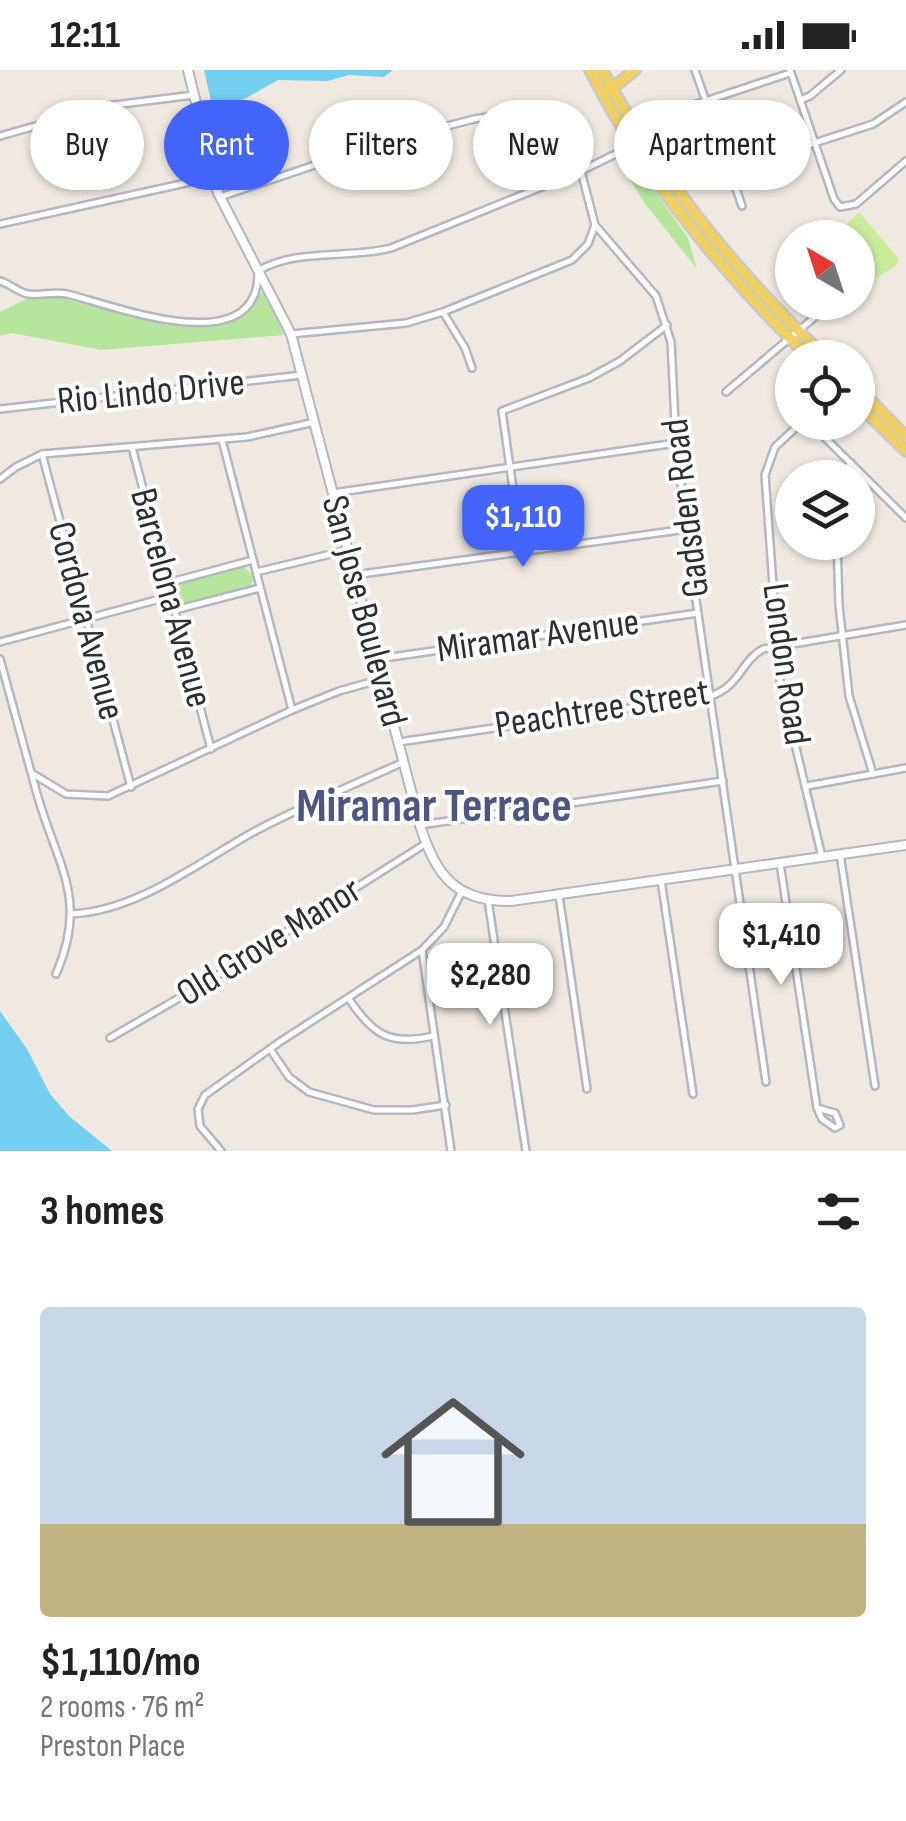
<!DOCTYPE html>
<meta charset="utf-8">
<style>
:root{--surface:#fff;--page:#f2f2f2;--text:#222;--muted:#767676;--line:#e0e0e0;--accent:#4264fb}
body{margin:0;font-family:"Sofia Sans Condensed",sans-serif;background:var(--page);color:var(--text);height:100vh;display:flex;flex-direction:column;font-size:38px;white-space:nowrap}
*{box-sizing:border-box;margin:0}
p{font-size:32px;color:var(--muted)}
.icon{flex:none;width:55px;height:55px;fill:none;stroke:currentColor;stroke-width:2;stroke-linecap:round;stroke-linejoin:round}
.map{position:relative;height:1081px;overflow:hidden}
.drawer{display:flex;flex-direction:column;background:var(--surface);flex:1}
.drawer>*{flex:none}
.top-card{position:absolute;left:30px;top:30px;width:848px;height:90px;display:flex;gap:20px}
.needle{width:65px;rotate:321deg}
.buttons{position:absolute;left:775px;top:150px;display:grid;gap:20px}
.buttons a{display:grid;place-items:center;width:100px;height:100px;border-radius:50%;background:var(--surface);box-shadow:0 2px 8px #0004;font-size:50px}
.price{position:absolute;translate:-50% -85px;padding:0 22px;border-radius:20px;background:#fff;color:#222;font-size:32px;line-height:65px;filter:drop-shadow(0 2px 5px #0008)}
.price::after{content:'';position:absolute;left:50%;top:60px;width:30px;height:22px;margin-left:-15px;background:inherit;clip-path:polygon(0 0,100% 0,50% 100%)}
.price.active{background:var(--accent);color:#fff}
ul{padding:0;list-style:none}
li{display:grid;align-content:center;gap:20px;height:530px;padding:0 40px}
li+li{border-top:2px solid var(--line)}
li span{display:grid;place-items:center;height:310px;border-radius:10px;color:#555}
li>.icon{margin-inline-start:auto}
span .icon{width:180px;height:180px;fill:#fffc;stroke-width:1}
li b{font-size:42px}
h2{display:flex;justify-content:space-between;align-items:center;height:120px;padding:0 40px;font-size:42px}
.tag{padding:0 35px;border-radius:45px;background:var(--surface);box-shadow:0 2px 8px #0004;font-size:35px;line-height:90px}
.tag.active{background:var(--accent);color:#fff}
.status{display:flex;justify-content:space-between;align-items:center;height:70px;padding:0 50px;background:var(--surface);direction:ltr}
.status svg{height:28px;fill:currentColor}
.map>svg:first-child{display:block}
.green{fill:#b6e59e}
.pitch{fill:#c9ec9a}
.water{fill:#75cff0}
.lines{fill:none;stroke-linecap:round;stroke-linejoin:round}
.minor-casing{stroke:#b4b7c1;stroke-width:10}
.tertiary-casing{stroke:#b4b7c1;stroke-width:12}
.primary-casing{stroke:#c9c9c9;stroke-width:14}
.minor{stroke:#fff;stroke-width:5}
.tertiary{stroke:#fff;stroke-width:8}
.primary{stroke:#f2d163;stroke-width:9}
.labels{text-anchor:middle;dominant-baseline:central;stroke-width:8;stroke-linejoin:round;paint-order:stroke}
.street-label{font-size:38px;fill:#2e2e2e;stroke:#fff}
.district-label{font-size:48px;font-weight:bold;fill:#4d5680;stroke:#fff}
</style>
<div class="status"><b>12:11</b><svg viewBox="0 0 49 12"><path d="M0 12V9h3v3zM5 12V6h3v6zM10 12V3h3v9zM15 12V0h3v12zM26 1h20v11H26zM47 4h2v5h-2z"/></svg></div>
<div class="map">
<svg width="906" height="1081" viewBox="0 0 906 1081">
<rect width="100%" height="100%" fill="#efe9e1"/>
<!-- green -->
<g class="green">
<path d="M 628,83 L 688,168 L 697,199 L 646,135 L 616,88 Z"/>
<path d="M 262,221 L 267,226 L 284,265 L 101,280 L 12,263 L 0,266 L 0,242 C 11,237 24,229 36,226 C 51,223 68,229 82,233 C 136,246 227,286 262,221 Z"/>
<path d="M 244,497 L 254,506 L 251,516 L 181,535 L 175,528 L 174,521 L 182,512 Z"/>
</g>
<!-- pitch -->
<path class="pitch" d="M 859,142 L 898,188 L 896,196 L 858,219 L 858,168 L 835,167 Z"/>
<!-- water -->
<g class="water">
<path d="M 204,0 L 393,0 L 384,7 L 349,5 L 328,11 L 278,10 L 246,28 L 219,36 L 211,31 Z"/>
<path d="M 0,941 L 27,979 L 50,1024 L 70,1047 L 112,1081 L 0,1081 Z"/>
</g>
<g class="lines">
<!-- minor casing -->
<g class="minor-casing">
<g id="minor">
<path d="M 695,0 L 742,136"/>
<path d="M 790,0 L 834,129 L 840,137 L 856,134 L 906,91"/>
<path d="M 800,30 L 810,26 L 841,0"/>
<path d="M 636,54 L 790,3"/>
<path d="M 0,66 L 106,36 L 194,25"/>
<path d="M 676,118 L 873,54 L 906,32"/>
<path d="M 220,127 L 374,75 L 474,49 L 507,44 L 532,47 L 554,56 L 568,71 L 581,101 L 595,155 L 656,226 L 671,272 L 676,373 L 690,489 L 766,1012"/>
<path d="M 0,154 L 213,107"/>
<path d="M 0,211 C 10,214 18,222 28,224 C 41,226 53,221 67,224 C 113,235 260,294 258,201 C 296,178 348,189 391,178 L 581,101 L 642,71"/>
<path d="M 443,242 L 465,278 L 472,298"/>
<path d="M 291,264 L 406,253 L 443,242 L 572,190 L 588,174 L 595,155"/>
<path d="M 726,322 L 829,235"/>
<path d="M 0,339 L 302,305"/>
<path d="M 802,352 L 775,377 L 765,405 L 780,611 L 822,787"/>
<path d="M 809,352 L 906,448"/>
<path d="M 222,370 L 292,640"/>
<path d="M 132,377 L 211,679"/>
<path d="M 42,384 L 131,717"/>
<path d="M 841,408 L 851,393"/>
<path d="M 0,409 L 16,397 L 42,384 L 247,367 L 315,352"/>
<path d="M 333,423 L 676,373"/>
<path d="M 837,472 L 839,535 L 849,626 L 873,704"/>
<path d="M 522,482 L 502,341 L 589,308 L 620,291 L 667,255"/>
<path d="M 256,502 L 348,480"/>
<path d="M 354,505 L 687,459"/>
<path d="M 167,513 L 253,490"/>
<path d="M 175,540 L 260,518"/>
<path d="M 0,572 L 171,526"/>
<path d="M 0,589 C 12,634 25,679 37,724 C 57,795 89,829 56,904"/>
<path d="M 377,589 L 698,543"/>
<path d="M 399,672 L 711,626 C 740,616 741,591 763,579 L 906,555"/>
<path d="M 33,704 L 66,724 L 108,726 L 292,640 L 339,621 L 382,609"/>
<path d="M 807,716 L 906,698"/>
<path d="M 420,755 L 723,711"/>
<path d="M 840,784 L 875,1016"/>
<path d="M 780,793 L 817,1038 L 822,1049 L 835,1058 L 840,1055 L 835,1043 L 817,1038"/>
<path d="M 661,810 L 693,1024"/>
<path d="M 559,825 L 587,1019"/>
<path d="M 488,830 L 526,1081"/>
<path d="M 70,844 C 137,842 200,791 257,760 C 305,735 354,714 404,692"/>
<path d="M 422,880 L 451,1081"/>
<path d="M 349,929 C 373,965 390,976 433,966"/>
<path d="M 110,968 L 210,910 L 425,774"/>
<path d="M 270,979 L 289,1007 L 309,1022 L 374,1040 L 412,1040 L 446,1035"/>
<path d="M 221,1081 L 200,1056 L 198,1039 L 205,1025 L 281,971 L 422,880 L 444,857 L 462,821"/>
</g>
</g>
<!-- tertiary casing -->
<g class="tertiary-casing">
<path id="tertiary" d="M 188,0 L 218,123 L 291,264 L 420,755 C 435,804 455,832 511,831 L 906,775"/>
</g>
<!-- primary casing -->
<g class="primary-casing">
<g id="primary">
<path d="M 590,0 C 646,110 722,202 810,288"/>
<path d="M 602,0 C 663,113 734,199 826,288"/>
<path d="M 610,20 L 635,0"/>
<path d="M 858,318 L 906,367"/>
<path d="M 858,334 L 906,381"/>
</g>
</g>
<!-- minor -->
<use href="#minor" class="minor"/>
<!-- tertiary -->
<use href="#tertiary" class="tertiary"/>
<!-- primary -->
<use href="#primary" class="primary"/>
</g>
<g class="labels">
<!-- street labels -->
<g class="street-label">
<text transform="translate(151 322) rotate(-6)">Rio Lindo Drive</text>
<text transform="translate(686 438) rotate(-97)">Gadsden Road</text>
<text transform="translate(171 528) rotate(75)">Barcelona Avenue</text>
<text transform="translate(364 541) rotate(75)">San Jose Boulevard</text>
<text transform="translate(86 551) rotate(75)">Cordova Avenue</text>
<text transform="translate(538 566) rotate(-8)">Miramar Avenue</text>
<text transform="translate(786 594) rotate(82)">London Road</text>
<text transform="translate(602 639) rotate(-9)">Peachtree Street</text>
<text transform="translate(269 872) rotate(-32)">Old Grove Manor</text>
</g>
<!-- district labels -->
<g class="district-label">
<text x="434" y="736">Miramar Terrace</text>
</g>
</g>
</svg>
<div class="buttons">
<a><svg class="needle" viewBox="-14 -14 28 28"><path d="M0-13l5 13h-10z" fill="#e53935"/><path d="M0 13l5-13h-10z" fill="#767676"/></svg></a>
<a><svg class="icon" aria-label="locate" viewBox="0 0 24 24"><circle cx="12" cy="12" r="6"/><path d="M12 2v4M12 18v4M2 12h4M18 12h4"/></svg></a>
<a><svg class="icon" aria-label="layers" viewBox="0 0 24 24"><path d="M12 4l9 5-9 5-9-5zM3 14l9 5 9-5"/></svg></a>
</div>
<b class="price active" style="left:523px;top:500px">$1,110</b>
<b class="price" style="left:781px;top:918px">$1,410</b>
<b class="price" style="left:490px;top:958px">$2,280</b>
<div class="top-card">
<a class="tag">Buy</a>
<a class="tag active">Rent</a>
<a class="tag">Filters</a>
<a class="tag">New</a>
<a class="tag">Apartment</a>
</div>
</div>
<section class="drawer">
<h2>3 homes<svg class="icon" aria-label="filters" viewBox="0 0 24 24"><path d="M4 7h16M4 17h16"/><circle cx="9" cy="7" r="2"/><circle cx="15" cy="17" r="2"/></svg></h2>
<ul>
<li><span style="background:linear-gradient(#c9d6e8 70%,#c2b280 0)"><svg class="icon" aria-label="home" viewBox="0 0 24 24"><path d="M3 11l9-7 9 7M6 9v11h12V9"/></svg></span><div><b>$1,110/mo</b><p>2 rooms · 76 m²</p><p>Preston Place</p></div></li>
</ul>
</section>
